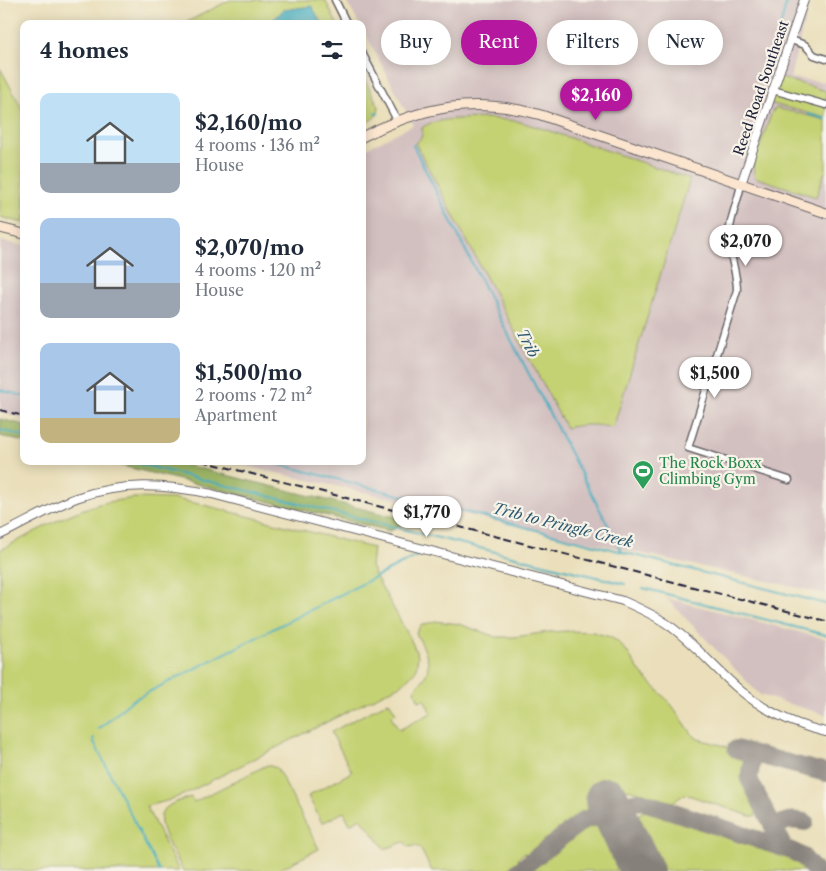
<!DOCTYPE html>
<meta charset="utf-8">
<style>
:root{--surface:#fff;--page:#f2f2f3;--text:#1f2937;--muted:#747a83;--accent:#b5179e}
body{margin:0;font-family:"Libre Caslon Text",serif;background:var(--page);color:var(--text);height:100vh;display:flex;flex-direction:column;font-size:19px;white-space:nowrap}
*{box-sizing:border-box;margin:0}
p{font-size:16px;color:var(--muted)}
.icon{flex:none;width:28px;height:28px;fill:none;stroke:currentColor;stroke-width:2;stroke-linecap:round;stroke-linejoin:round}
.map{position:relative;flex:1;overflow:hidden}
.side{position:absolute;left:20px;top:20px;width:346px;height:445px;display:flex;flex-direction:column;background:var(--surface);border-radius:10px;box-shadow:0 2px 12px #0003}
.side>*{flex:none}
.top-card{position:absolute;left:381px;top:20px;width:369px;height:45px;display:flex;gap:10px}
.price{position:absolute;translate:-50% -42px;padding:0 11px;border-radius:18px;background:#fff;color:#222;font-size:16px;line-height:32px;filter:drop-shadow(0 1px 2px #0008)}
.price::after{content:'';position:absolute;left:50%;top:30px;width:15px;height:11px;margin-left:-8px;background:inherit;clip-path:polygon(0 0,100% 0,50% 100%)}
.price.selected{background:var(--accent);color:#fff}
ul{padding:0;list-style:none}
li{display:flex;align-items:center;gap:15px;height:125px;padding:0 20px}
li span{display:grid;place-items:center;flex:none;width:140px;height:100px;border-radius:10px;color:#555}
li>.icon{margin-inline-start:auto}
span .icon{width:60px;height:60px;fill:#fffc;stroke-width:1}
li b{font-size:21px}
h2{display:flex;justify-content:space-between;align-items:center;height:60px;padding:0 20px;font-size:21px}
.chip{padding:0 18px;border-radius:22px;background:var(--surface);box-shadow:0 2px 12px #0003;font-size:18px;line-height:45px}
.chip.selected{background:var(--accent);color:#fff}
.map>svg:first-child{display:block}
.industrial{fill:#d2bfbf}
.green{fill:#c5d273;stroke:#747a57}
.forest{fill:#9cb465;stroke:#5f6b50}
.water{fill:#41adc0;stroke:#32687e}
.lines{fill:none;stroke-linecap:round;stroke-linejoin:round}
.stream{stroke:#41adc0;stroke-width:2}
.taxiway{stroke:#86807a;stroke-width:18}
.runway{stroke:#86807a;stroke-width:44}
.minor-casing{stroke:#686467;stroke-width:9}
.tertiary-casing{stroke:#686467;stroke-width:10}
.secondary-casing{stroke:#686467;stroke-width:11}
.minor{stroke:#fff;stroke-width:6}
.tertiary{stroke:#fff;stroke-width:8}
.secondary{stroke:#fbe5cf;stroke-width:9}
.rail{stroke:#22223b;stroke-width:2;stroke-dasharray:8 4;stroke-linecap:butt}
.labels{text-anchor:middle;dominant-baseline:central;stroke-width:4.5;stroke-linejoin:round;paint-order:stroke}
.street-label{font-size:14px;fill:#22223b;stroke:#f7f3e8}
.leisure-label{font-size:14px;fill:#27864d;stroke:#f7f3e8;text-anchor:start}
.water-label{font-size:15px;font-style:italic;fill:#2e5a70;stroke:#f7f3e8}
</style>
<div class="map">
<svg width="826" height="871" viewBox="0 0 826 871">
<rect width="100%" height="100%" fill="#f7f3e8"/>
<filter id="ink" filterUnits="userSpaceOnUse"><feTurbulence type="fractalNoise" baseFrequency=".02" numOctaves="2"/><feDisplacementMap in="SourceGraphic" scale="10" xChannelSelector="R" yChannelSelector="G"/><feConvolveMatrix kernelMatrix="1 2 1 2 8 2 1 2 1" color-interpolation-filters="sRGB"/></filter>
<filter id="wash" filterUnits="userSpaceOnUse"><feTurbulence type="fractalNoise" baseFrequency=".0096" numOctaves="4" result="noise"/><feDisplacementMap in="SourceGraphic" scale="20" xChannelSelector="R" yChannelSelector="G"/><feGaussianBlur stdDeviation="1.12" result="paint"/><feColorMatrix in="noise" values="0 0 0 0 0 0 0 0 0 0 0 0 0 0 0 0 0 1.4 0 .05"/><feComposite in="paint" operator="in"/></filter>
<g filter="url(#wash)">
<rect width="100%" height="100%" fill="#eadfba"/>
<!-- industrial -->
<g class="industrial">
<path d="M 346,0 L 810,0 L 790,78 L 826,82 L 826,594 L 222,461 L 362,461 L 363,150 L 413,125 L 363,29 L 362,24 L 359,24 Z"/>
<path d="M 0,241 L 24,246 L 24,418 L 0,412 Z"/>
<path d="M 666,598 L 826,639 L 826,715 L 760,695 Z"/>
</g>
<!-- green -->
<g class="green">
<path d="M 230,0 L 325,0 L 337,24 L 183,24 Z"/>
<path d="M 0,68 L 24,112 L 24,223 L 0,217 Z"/>
<path d="M 362,74 L 379,107 C 379,117 371,120 363,124 Z"/>
<path d="M 778,77 L 826,91 L 826,118 L 769,103 Z"/>
<path d="M 776,108 L 826,120 L 826,169 L 816,197 L 757,178 L 754,175 L 753,165 L 772,112 Z"/>
<path d="M 487,118 L 517,121 L 544,129 L 690,179 L 613,428 C 597,424 582,424 566,428 L 415,143 C 422,139 423,135 422,128 C 434,117 471,119 487,118 Z"/>
<path d="M 134,498 L 175,499 L 204,505 L 373,548 L 371,566 L 374,573 L 410,638 L 418,656 L 416,670 L 404,683 L 183,795 L 167,801 L 146,806 L 179,871 L 0,871 L 0,550 C 32,534 64,514 99,504 C 111,501 122,500 134,498 Z"/>
<path d="M 435,621 L 459,624 L 496,637 L 514,637 L 549,632 L 568,631 L 593,632 L 610,637 L 617,641 L 628,653 L 641,673 L 671,704 L 693,735 L 698,739 L 725,746 L 733,753 L 746,759 L 748,762 C 741,779 750,793 758,808 L 755,816 L 750,816 L 685,794 L 673,802 L 628,789 L 587,809 L 529,854 L 524,853 L 518,858 L 519,861 L 507,871 L 432,871 L 420,848 L 415,846 L 409,847 L 404,842 L 385,849 L 361,818 L 350,824 L 344,812 L 322,823 L 308,796 L 352,772 L 331,732 L 388,702 L 390,703 L 396,713 L 391,716 L 399,730 L 431,713 L 424,699 L 419,701 L 414,690 C 416,687 419,684 422,681 C 435,664 424,649 416,633 L 420,626 Z"/>
<path d="M 267,765 L 277,768 L 319,849 L 276,871 L 183,871 C 177,858 153,823 163,811 C 169,803 182,800 191,797 L 194,802 Z"/>
<path d="M 646,810 L 786,857 L 801,865 L 806,871 L 659,871 L 636,822 L 639,814 Z"/>
<path d="M 596,826 C 612,832 618,856 625,871 L 531,871 L 585,829 Z"/>
</g>
<!-- forest -->
<g class="forest">
<path d="M 0,419 L 24,425 L 24,442 L 0,436 Z"/>
<path d="M 102,461 L 170,461 L 407,520 L 390,531 Z"/>
</g>
<!-- water -->
<path class="water" d="M 312,6 L 322,24 L 269,24 L 283,10 Z"/>
<g class="lines">
<!-- stream -->
<g class="stream">
<path d="M 765,76 L 779,33 L 787,0"/>
<path d="M 374,113 L 378,114"/>
<path d="M 808,114 L 826,119"/>
<path d="M 413,145 L 495,309 L 622,552"/>
<path d="M 0,390 L 24,396"/>
<path d="M 0,430 L 24,436"/>
<path d="M 127,461 L 625,584"/>
<path d="M 266,461 L 826,604"/>
<path d="M 643,588 L 826,635"/>
<path d="M 99,729 L 131,701 L 417,556"/>
<path d="M 94,738 L 93,740 L 159,871"/>
</g>
<!-- taxiway -->
<g class="taxiway">
<path d="M 736,749 L 826,773"/>
<path d="M 758,755 L 752,760 L 749,779 L 784,848"/>
<path d="M 778,840 C 773,819 791,819 805,822"/>
<path d="M 518,871 L 585,819 C 598,815 609,820 620,826 L 626,807 L 634,802 L 641,801 L 792,851 L 803,857 L 815,871"/>
</g>
<!-- runway -->
<path class="runway" d="M 607,799 L 642,871"/>
</g>
</g>
<g filter="url(#ink)">
<g class="lines">
<!-- minor casing -->
<g class="minor-casing">
<g id="minor">
<path d="M 335,0 L 347,24"/>
<path d="M 791,40 L 805,45 L 814,55 L 826,59"/>
<path d="M 362,53 L 397,120"/>
<path d="M 773,90 L 826,105"/>
<path d="M 741,184 C 738,203 728,221 729,241 C 730,258 737,272 737,290 L 688,448 L 789,480"/>
</g>
</g>
<!-- tertiary casing -->
<g class="tertiary-casing">
<g id="tertiary">
<path d="M 741,184 L 804,0"/>
<path d="M 0,535 C 25,523 50,508 76,498 C 121,482 165,484 212,494 L 623,601 C 639,608 655,615 670,626 C 696,645 716,670 741,691 C 765,711 795,725 826,732"/>
</g>
</g>
<!-- secondary casing -->
<g class="secondary-casing">
<g id="secondary">
<path d="M 362,137 C 423,106 475,96 541,115 L 826,213"/>
<path d="M 0,228 L 24,234"/>
</g>
</g>
<!-- minor -->
<use href="#minor" class="minor"/>
<!-- tertiary -->
<use href="#tertiary" class="tertiary"/>
<!-- secondary -->
<use href="#secondary" class="secondary"/>
<!-- rail -->
<g class="rail">
<path d="M 0,410 L 24,416"/>
<path d="M 202,461 L 826,621"/>
</g>
</g>
</g>
<!-- icons -->
<defs>
<g id="stadium-pin" transform="scale(1.125)"><path d="M0 17L-7.5 6A9.5 9.5 0 1 1 7.5 6Z" fill="#2e9e5b" stroke="#f7f3e8"/><path d="M0-5a6.5 5 0 1 0 0 10a6.5 5 0 1 0 0-10ZM-3.5-1.8h7v3.6h-7Z" fill="#fff"/></g>
</defs>
<g fill-rule="evenodd">
<use href="#stadium-pin" x="643" y="471"/>
</g>
<g class="labels">
<!-- street labels -->
<g class="street-label">
<text transform="translate(761 88) rotate(-71)">Reed Road Southeast</text>
</g>
<!-- leisure labels -->
<g class="leisure-label">
<text x="659" y="463">The Rock Boxx<tspan x="659" dy="16">Climbing Gym</tspan></text>
</g>
<!-- water labels -->
<g class="water-label">
<text transform="translate(528 343) rotate(63)">Trib</text>
<text transform="translate(563 525) rotate(14)">Trib to Pringle Creek</text>
</g>
</g>
</svg>
<b class="price selected" style="left:596px;top:121px">$2,160</b>
<b class="price" style="left:746px;top:267px">$2,070</b>
<b class="price" style="left:715px;top:399px">$1,500</b>
<b class="price" style="left:427px;top:538px">$1,770</b>
<div class="top-card">
<a class="chip">Buy</a>
<a class="chip selected">Rent</a>
<a class="chip">Filters</a>
<a class="chip">New</a>
</div>
<section class="side">
<h2>4 homes<svg class="icon" aria-label="filters" viewBox="0 0 24 24"><path d="M4 7h16M4 17h16"/><circle cx="9" cy="7" r="2"/><circle cx="15" cy="17" r="2"/></svg></h2>
<ul>
<li><span style="background:linear-gradient(#bfe0f5 70%,#9aa5b1 0)"><svg class="icon" aria-label="home" viewBox="0 0 24 24"><path d="M3 11l9-7 9 7M6 9v11h12V9"/></svg></span><div><b>$2,160/mo</b><p>4 rooms · 136 m²</p><p>House</p></div></li>
<li><span style="background:linear-gradient(#a9c7e8 65%,#9aa5b1 0)"><svg class="icon" aria-label="home" viewBox="0 0 24 24"><path d="M3 11l9-7 9 7M6 9v11h12V9"/></svg></span><div><b>$2,070/mo</b><p>4 rooms · 120 m²</p><p>House</p></div></li>
<li><span style="background:linear-gradient(#a9c7e8 75%,#c2b280 0)"><svg class="icon" aria-label="home" viewBox="0 0 24 24"><path d="M3 11l9-7 9 7M6 9v11h12V9"/></svg></span><div><b>$1,500/mo</b><p>2 rooms · 72 m²</p><p>Apartment</p></div></li>
</ul>
</section>
</div>
